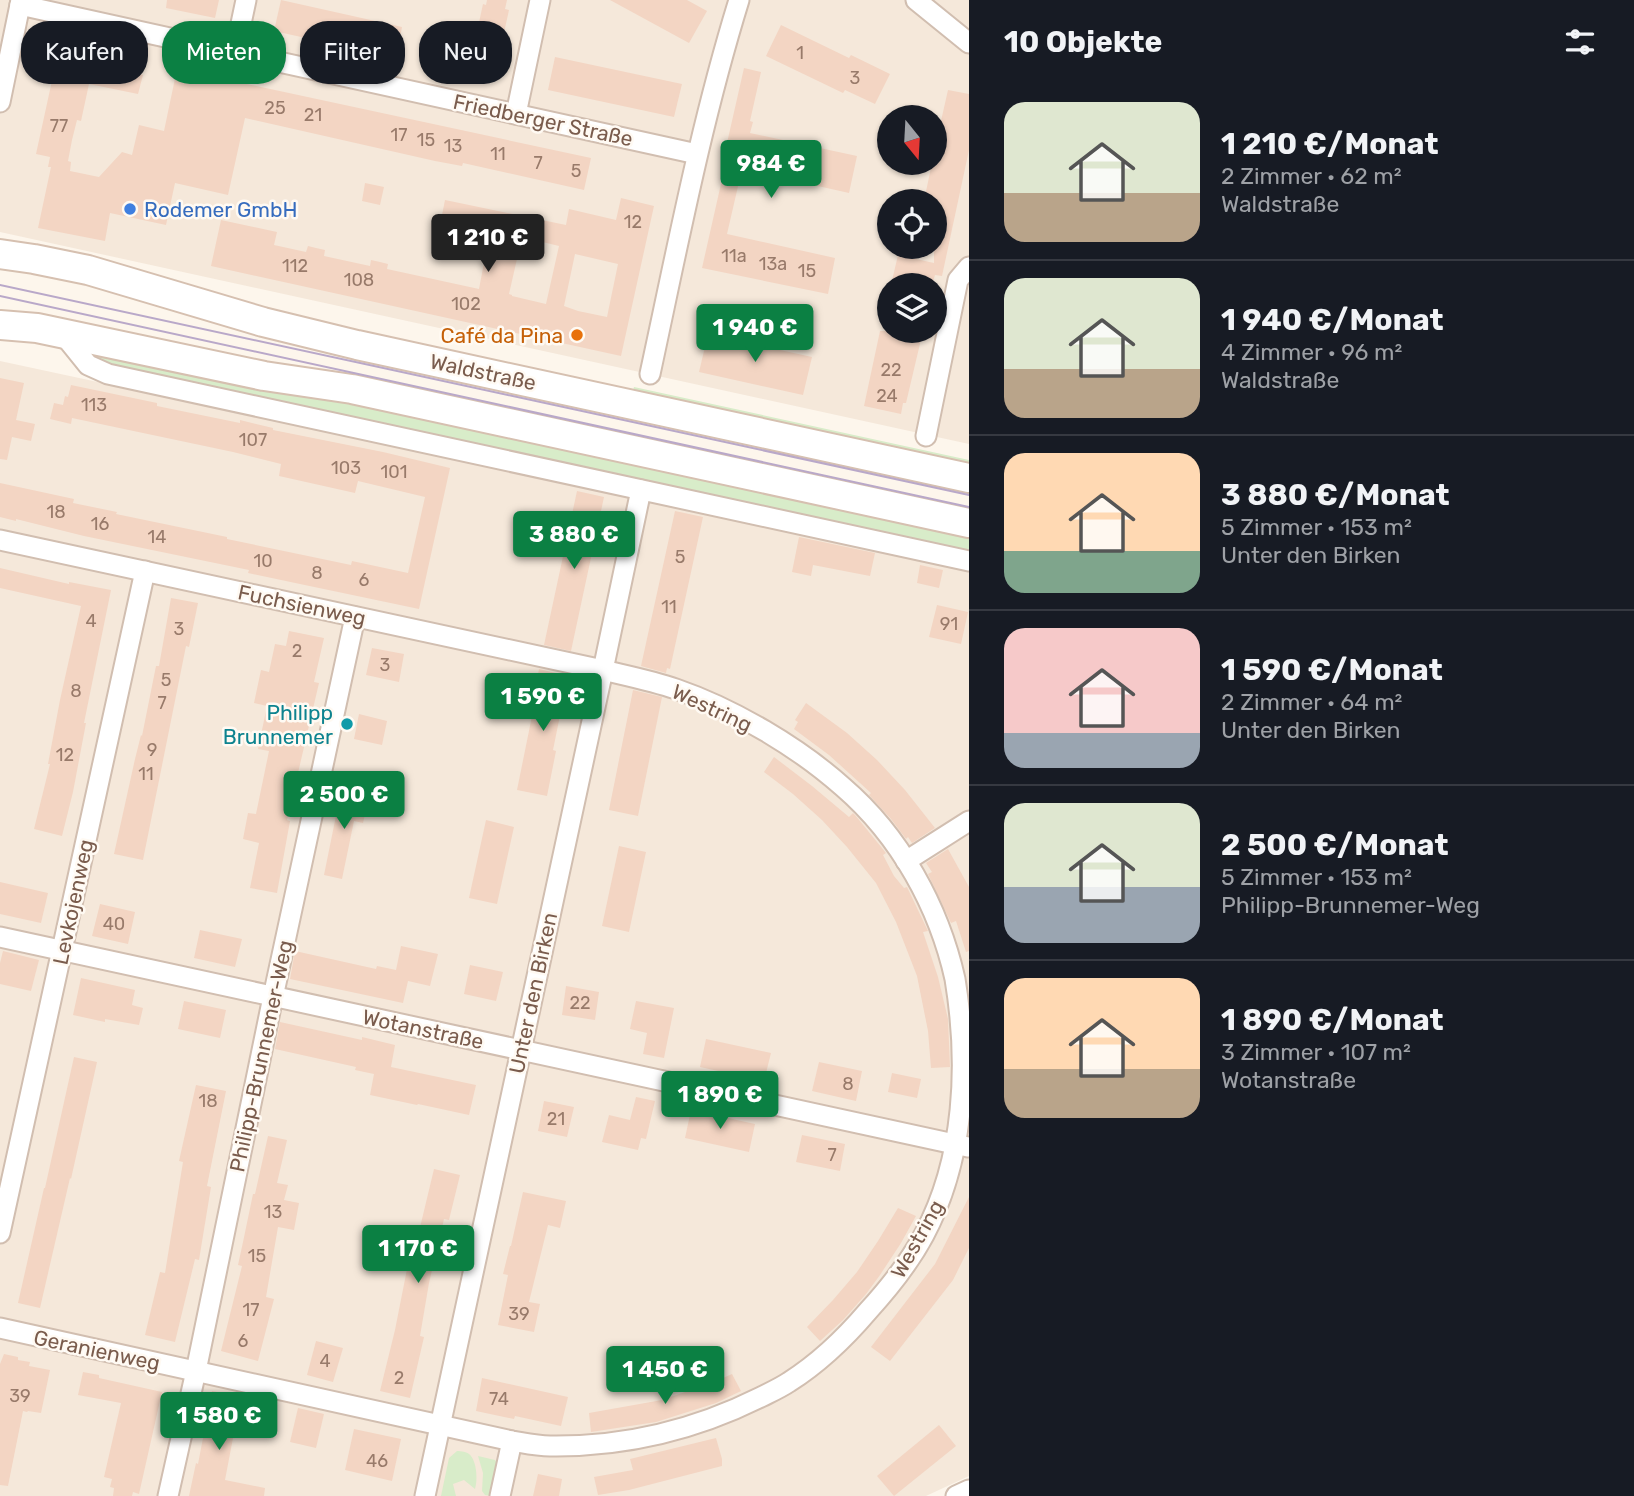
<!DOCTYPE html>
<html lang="de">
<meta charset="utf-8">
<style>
:root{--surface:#171b24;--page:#242831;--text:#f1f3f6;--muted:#9ea1a6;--line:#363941;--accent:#0b8043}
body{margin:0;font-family:Rubik,sans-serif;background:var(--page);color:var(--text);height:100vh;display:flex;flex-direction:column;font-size:26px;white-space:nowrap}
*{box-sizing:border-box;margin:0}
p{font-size:23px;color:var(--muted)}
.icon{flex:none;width:38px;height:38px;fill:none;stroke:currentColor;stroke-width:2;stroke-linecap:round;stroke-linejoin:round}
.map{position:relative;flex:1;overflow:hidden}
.panel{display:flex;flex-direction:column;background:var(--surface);width:665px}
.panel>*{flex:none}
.top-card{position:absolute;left:21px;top:21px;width:665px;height:63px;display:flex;gap:14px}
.needle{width:46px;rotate:162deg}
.fabs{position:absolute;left:877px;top:105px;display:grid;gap:14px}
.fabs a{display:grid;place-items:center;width:70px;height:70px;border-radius:50%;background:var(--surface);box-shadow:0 2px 5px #0004;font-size:35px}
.price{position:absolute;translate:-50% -60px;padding:0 16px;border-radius:7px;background:var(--accent);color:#fff;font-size:23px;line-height:46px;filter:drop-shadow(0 2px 4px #0008)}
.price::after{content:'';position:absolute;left:50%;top:42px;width:21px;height:16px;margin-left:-10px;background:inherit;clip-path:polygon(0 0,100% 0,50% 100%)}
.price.on{background:#222;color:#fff}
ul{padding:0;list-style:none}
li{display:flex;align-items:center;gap:21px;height:175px;padding:0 35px}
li+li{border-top:2px solid var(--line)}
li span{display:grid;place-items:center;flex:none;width:196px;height:140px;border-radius:21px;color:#555}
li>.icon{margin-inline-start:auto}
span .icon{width:84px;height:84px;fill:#fffc;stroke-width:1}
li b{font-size:30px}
h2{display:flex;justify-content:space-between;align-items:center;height:84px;padding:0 35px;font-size:30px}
.chip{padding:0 24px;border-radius:28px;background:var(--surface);box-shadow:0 2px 5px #0004;font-size:24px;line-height:63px}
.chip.on{background:var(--accent);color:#fff}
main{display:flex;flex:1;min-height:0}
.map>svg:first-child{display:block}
.residential{fill:#f5e8da;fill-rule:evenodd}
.green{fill:#d8ecc9}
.building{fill:#f3d5c3;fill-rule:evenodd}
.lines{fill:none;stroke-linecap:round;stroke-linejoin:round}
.street-casing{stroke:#d1beb0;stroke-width:23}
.secondary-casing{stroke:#d6c0b0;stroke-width:32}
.street{stroke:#fff;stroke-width:19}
.secondary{stroke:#fff;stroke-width:28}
.tram{stroke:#b9a8c9;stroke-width:2}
.shop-dot{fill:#3f7fe0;stroke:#fffaf3;stroke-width:2.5}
.food-dot{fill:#e8710a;stroke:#fffaf3;stroke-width:2.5}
.culture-dot{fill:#0f9aa8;stroke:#fffaf3;stroke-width:2.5}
.labels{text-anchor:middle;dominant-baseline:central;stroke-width:5;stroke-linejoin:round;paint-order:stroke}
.number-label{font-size:18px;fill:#987a6a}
.street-label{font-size:21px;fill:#7a5c4d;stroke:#fffaf3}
.shop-label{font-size:21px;fill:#366cbe;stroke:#fffaf3;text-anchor:start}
.food-label{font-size:21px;fill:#c56008;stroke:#fffaf3;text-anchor:end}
.culture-label{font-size:21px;fill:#0d838f;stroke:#fffaf3;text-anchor:end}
</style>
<main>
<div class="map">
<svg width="969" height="1496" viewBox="0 0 969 1496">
<rect width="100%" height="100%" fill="#fdf6ec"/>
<!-- residential -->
<g class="residential">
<path d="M 0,0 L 969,0 L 969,444 L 0,232 ZM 889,117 L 934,117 L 934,163 L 889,163 ZM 889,201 L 934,201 L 934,247 L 889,247 ZM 889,285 L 934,285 L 934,331 L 889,331 Z"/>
<path d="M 0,361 L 969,569 L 969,1476 L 926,1496 L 0,1496 Z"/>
</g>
<!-- green -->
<g class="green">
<path d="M 83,351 L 347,401 L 969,536 L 969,554 L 118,369 Z"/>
<path d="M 634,387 L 969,460 L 969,467 L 632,394 Z"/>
<path d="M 457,1451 C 461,1451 467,1452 469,1454 C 477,1460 478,1481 475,1489 L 464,1480 L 453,1484 L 456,1496 L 441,1496 L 449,1458 Z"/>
<path d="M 478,1456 L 495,1460 L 497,1463 L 491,1496 L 485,1495 L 482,1491 L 483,1473 Z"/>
</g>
<!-- building -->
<g class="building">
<path d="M 167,0 L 219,0 L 215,18 L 166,8 Z"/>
<path d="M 281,0 L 402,27 L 396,58 L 274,31 Z"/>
<path d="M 487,0 L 507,0 L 505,9 L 509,10 L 494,78 L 468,73 L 483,4 L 486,5 Z"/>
<path d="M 610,0 L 687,0 L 707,11 L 689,43 Z"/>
<path d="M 781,25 L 849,58 L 851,55 L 890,74 L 875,104 L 845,90 L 843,93 L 766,56 Z"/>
<path d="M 60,44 L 95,51 L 93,63 L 143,75 L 138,94 L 89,84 L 81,121 L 77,120 L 72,140 L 68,161 L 71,162 L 70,171 L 99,177 L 122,152 L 132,155 L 139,125 L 164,131 L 177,69 L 591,158 L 584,190 L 463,163 L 462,166 L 435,161 L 245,118 L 228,195 L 175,183 L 166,225 L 110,213 L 105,241 L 38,228 L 51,167 L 48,167 L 50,157 L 36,154 Z"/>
<path d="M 555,57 L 682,84 L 674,117 L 548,90 Z"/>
<path d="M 744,68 L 761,72 L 750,121 L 753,122 L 750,133 L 857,156 L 849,193 L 742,169 L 727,234 L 835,258 L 828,294 L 702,268 L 725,166 L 722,165 Z"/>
<path d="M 948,90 L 969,94 L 969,150 L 942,276 L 935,275 L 932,285 L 891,285 L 898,255 L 934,263 L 934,201 L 924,201 L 932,163 L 934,163 L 934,152 Z"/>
<path d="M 365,183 L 384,187 L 380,205 L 362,201 Z"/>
<path d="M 621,198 L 654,206 L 621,356 L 211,266 L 221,220 L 277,232 L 274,245 L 306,252 L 308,246 L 316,248 L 325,250 L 324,256 L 370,266 L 371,260 L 380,262 L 388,264 L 387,269 L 479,289 L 490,231 L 441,220 L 445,200 L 566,225 L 569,209 L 616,220 ZM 522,237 L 559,246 L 546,304 L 512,296 L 512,295 L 509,294 ZM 575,254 L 618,264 L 607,317 L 578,311 L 564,306 Z"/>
<path d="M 880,331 L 923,331 L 906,403 L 903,403 L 901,414 L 864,406 Z"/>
<path d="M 708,334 L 812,357 L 803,395 L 699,372 Z"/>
<path d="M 0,378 L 24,383 L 16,420 L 35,424 L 31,441 L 12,437 L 7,460 L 0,459 Z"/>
<path d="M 71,385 L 157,403 L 157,406 L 240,423 L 240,420 L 273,428 L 273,430 L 383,452 L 450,468 L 419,609 L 300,584 L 248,573 L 249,570 L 84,536 L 16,519 L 16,521 L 0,517 L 0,483 L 74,499 L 73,503 L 117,512 L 116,514 L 227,537 L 227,539 L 351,565 L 352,561 L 408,573 L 425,497 L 358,481 L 355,493 L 279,476 L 281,464 L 233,452 L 72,418 L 71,424 L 50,419 L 54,403 L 63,405 L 65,396 L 68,397 Z"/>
<path d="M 577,491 L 604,497 L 571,651 L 544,645 Z"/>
<path d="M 675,511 L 703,517 L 670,669 L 667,668 L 666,673 L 641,666 Z"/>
<path d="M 799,537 L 875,553 L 870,576 L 813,565 L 811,576 L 792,572 Z"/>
<path d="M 920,565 L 943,570 L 939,588 L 917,583 Z"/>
<path d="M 0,568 L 69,584 L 69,582 L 111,590 L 84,723 L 86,723 L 73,792 L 62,836 L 34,829 L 50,764 L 48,764 L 60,700 L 81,606 L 0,588 Z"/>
<path d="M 171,598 L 198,603 L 189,647 L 186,646 L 143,860 L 114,854 L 135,759 L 141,735 L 142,736 L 156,666 L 159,666 Z"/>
<path d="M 937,605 L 968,612 L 961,644 L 929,637 Z"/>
<path d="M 289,631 L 324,638 L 314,682 L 319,683 L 287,820 L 290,821 L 277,893 L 250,888 L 259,843 L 243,839 L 248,813 L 256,814 L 269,751 L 258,749 L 267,706 L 254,703 L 261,670 L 269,672 L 275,644 L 286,646 Z"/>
<path d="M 372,648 L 404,654 L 399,682 L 366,675 Z"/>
<path d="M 539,669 L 568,676 L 553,750 L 556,751 L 547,796 L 517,790 L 532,716 L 530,716 Z"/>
<path d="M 633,690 L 662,697 L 638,816 L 609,810 Z"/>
<path d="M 806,703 L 847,733 L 877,760 L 905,790 L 935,828 L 912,843 L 908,837 L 906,839 L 891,819 L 869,795 L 871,793 L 829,755 L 794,729 L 798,722 L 795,720 Z"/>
<path d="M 359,714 L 387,721 L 382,745 L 354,739 Z"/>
<path d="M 774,757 L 812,786 L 849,817 L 853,813 L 855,815 L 886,853 L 883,855 L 894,876 L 904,888 L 907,887 L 928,931 L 923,932 L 938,977 L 948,1019 L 950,1067 L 931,1068 L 928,1031 L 917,976 L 896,922 L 876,883 L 847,847 L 822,820 L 793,794 L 764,772 Z"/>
<path d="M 341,791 L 369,797 L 363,823 L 354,821 L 342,879 L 324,875 Z"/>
<path d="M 486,820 L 514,827 L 497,904 L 469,898 Z"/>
<path d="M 619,846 L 646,852 L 629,932 L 602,926 Z"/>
<path d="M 948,849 L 969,887 L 969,951 L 966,952 L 956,921 L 951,923 L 928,874 L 932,872 L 926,863 Z"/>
<path d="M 0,882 L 48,893 L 41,923 L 0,914 Z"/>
<path d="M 100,904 L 135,912 L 128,944 L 92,936 Z"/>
<path d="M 200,930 L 242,939 L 235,967 L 194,958 Z"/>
<path d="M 401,946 L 438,954 L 430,986 L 408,981 L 403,1003 L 290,979 L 295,951 L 376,969 L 377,966 L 396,970 Z"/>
<path d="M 3,951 L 39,960 L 31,991 L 0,984 L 0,963 Z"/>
<path d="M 470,965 L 503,972 L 496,1001 L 464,994 Z"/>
<path d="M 81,978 L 135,990 L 132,1005 L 143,1008 L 139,1025 L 105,1019 L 105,1022 L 73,1015 Z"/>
<path d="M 566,986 L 599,992 L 595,1020 L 562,1015 Z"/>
<path d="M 184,1001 L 226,1010 L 220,1038 L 178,1029 Z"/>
<path d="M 636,1001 L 674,1008 L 664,1058 L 643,1054 L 647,1033 L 630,1029 Z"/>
<path d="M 280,1022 L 362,1040 L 362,1037 L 395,1045 L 391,1067 L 476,1085 L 469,1115 L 418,1104 L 417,1105 L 370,1095 L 374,1074 L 355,1070 L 356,1067 L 275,1049 Z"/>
<path d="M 706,1039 L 771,1053 L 764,1081 L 700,1067 Z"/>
<path d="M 74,1057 L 97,1062 L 71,1179 L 70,1178 L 40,1308 L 18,1303 L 44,1188 L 45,1188 Z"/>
<path d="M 819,1062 L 862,1071 L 856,1101 L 812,1091 Z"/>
<path d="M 892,1073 L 921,1079 L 917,1098 L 888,1092 Z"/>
<path d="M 196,1085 L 226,1091 L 207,1186 L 211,1187 L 199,1260 L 195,1259 L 175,1342 L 145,1335 L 160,1272 L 165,1273 L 183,1162 L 179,1161 Z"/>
<path d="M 636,1097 L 655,1101 L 646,1139 L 641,1138 L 638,1150 L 602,1142 L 609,1115 L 630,1120 Z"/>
<path d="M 544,1101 L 574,1107 L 567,1137 L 538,1131 Z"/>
<path d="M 691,1110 L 755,1124 L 749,1152 L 685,1138 Z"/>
<path d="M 802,1135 L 845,1144 L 840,1171 L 796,1162 Z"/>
<path d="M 268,1136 L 287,1140 L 277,1183 L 288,1185 L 284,1200 L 299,1203 L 294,1230 L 278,1227 L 266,1297 L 274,1299 L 258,1361 L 221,1351 L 242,1266 L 238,1265 L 243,1242 L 253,1194 L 255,1194 Z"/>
<path d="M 434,1169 L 460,1175 L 449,1220 L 444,1219 L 429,1283 L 420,1336 L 424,1337 L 410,1398 L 380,1391 L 395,1330 L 408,1264 L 395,1261 L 401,1236 L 417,1240 Z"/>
<path d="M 523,1192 L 566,1201 L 560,1228 L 548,1225 L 529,1302 L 540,1304 L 534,1332 L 498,1325 L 508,1275 L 503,1274 L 510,1246 L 511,1246 Z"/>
<path d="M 969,1197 L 969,1248 L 953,1280 L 890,1361 L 871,1347 L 935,1264 Z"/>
<path d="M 898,1208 L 916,1216 L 901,1243 L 880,1275 L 866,1294 L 843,1320 L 820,1341 L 807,1327 L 833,1300 L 857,1272 L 878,1241 Z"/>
<path d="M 316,1341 L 343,1348 L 333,1382 L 307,1375 Z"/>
<path d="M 4,1354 L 18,1357 L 18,1360 L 30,1362 L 29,1366 L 50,1370 L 41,1413 L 28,1411 L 27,1412 L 23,1411 L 8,1486 L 0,1485 L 0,1364 Z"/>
<path d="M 83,1372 L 99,1375 L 99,1378 L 162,1392 L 139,1494 L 133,1492 L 132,1496 L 113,1496 L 114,1488 L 110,1487 L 112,1479 L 104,1477 L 121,1403 L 78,1395 Z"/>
<path d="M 732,1374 L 741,1391 L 716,1403 L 656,1422 L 591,1432 L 589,1413 L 662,1400 L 714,1382 Z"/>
<path d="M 482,1378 L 568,1397 L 561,1426 L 515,1416 L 514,1419 L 476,1411 Z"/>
<path d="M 212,1391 L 241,1396 L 225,1480 L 265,1488 L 264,1496 L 189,1496 L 196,1463 L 198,1464 Z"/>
<path d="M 298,1408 L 324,1414 L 316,1448 L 290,1442 Z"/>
<path d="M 939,1425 L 956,1446 L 894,1496 L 877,1476 Z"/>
<path d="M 354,1429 L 401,1439 L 392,1481 L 345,1470 Z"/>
<path d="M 716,1438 L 722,1459 L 722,1466 L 629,1490 L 598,1495 L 594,1477 L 633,1470 L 630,1459 Z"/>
<path d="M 538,1474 L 562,1479 L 559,1496 L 533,1496 Z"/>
</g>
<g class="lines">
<!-- street casing -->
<g class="street-casing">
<g id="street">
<path d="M 916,0 L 969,43"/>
<path d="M 20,5 L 697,154"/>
<path d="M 235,52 L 246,0"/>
<path d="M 0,102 L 21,0"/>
<path d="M 516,114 L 540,0"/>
<path d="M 63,334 L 88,365 L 108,374 L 969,561"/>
<path d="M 650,374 C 677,249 701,123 739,0"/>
<path d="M 926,436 L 958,280 L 969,267"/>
<path d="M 0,540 L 603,670 C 628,676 653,681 676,689 C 734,709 798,747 843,787 C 900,836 939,907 955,979 C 969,1064 965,1158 924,1235 C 909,1263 889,1288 868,1311 C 845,1338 819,1363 789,1382 C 780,1388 771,1392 761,1397 C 695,1430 624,1447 550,1446 C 537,1446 524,1443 512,1441 L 0,1328"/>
<path d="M 906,861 L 969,821"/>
<path d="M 0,937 L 968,1147"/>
<path d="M 0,1233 L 145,571"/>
<path d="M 168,1496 L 196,1371 L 273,997 L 355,617"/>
<path d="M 425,1496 L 603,670 L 641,490"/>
<path d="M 500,1496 L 512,1441"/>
<path d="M 956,1496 L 969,1490"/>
</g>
</g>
<!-- secondary casing -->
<g class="secondary-casing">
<g id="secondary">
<path d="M 0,254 L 34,259 L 88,270 L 263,322 L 357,345 L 969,478"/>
<path d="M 0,325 L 37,328 L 264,376 L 352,389 L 969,523"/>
</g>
</g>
<!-- street -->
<use href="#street" class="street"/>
<!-- secondary -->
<use href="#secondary" class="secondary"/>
<!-- tram -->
<g class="tram">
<path d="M 0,285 L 969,495"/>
<path d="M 0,296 L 969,507"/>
</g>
</g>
<!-- markers -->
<circle class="shop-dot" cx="130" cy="209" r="7"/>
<circle class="food-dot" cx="577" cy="335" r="7"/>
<circle class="culture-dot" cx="347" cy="724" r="7"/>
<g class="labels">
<!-- number labels -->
<g class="number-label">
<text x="800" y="53">1</text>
<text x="855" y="78">3</text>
<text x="275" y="108">25</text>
<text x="313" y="115">21</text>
<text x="59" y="126">77</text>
<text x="399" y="135">17</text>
<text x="426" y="140">15</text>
<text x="453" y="146">13</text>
<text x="498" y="154">11</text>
<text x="538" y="163">7</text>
<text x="576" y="171">5</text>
<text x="633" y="222">12</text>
<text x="734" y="256">11a</text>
<text x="773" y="264">13a</text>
<text x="295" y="266">112</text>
<text x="807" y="271">15</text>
<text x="359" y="280">108</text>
<text x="466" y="304">102</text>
<text x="891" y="370">22</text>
<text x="887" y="396">24</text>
<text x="94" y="405">113</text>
<text x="253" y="440">107</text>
<text x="346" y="468">103</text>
<text x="394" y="472">101</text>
<text x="56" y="512">18</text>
<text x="100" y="524">16</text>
<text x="157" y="537">14</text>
<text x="680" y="557">5</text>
<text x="263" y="561">10</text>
<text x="317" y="573">8</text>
<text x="364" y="580">6</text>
<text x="669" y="607">11</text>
<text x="91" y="621">4</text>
<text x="949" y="624">91</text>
<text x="179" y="629">3</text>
<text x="297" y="651">2</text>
<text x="385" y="665">3</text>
<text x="166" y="680">5</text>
<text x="76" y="691">8</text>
<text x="162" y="703">7</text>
<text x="152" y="750">9</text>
<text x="65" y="755">12</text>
<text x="146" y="774">11</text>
<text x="114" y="924">40</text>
<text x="580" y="1003">22</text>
<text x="848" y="1084">8</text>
<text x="208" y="1101">18</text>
<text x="556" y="1119">21</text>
<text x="832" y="1155">7</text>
<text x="273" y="1212">13</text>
<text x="257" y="1256">15</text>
<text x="251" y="1310">17</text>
<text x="519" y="1314">39</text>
<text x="243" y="1341">6</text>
<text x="325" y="1361">4</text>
<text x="399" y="1378">2</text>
<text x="20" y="1396">39</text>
<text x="499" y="1399">74</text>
<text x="377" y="1461">46</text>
</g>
<!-- street labels -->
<g class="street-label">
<text transform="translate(543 120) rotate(12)">Friedberger Straße</text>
<text transform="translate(483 372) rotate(12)">Waldstraße</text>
<text transform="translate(302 605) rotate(12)">Fuchsienweg</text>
<text transform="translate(712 708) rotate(25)">Westring</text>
<text transform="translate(73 902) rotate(-78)">Levkojenweg</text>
<text transform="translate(533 993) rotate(-78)">Unter den Birken</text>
<text transform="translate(423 1029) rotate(12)">Wotanstraße</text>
<text transform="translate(261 1056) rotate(-78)">Philipp-Brunnemer-Weg</text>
<text transform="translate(917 1239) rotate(-61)">Westring</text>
<text transform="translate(97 1350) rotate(12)">Geranienweg</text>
</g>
<!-- shop labels -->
<g class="shop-label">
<text x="144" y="209">Rodemer GmbH</text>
</g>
<!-- food labels -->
<g class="food-label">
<text x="563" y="335">Café da Pina</text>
</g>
<!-- culture labels -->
<g class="culture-label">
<text x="333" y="712">Philipp<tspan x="333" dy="24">Brunnemer</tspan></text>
</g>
</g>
</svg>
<div class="fabs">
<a><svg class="needle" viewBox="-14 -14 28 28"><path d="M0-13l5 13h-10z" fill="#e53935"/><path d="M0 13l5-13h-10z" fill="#9ea1a6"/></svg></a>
<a><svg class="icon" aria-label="locate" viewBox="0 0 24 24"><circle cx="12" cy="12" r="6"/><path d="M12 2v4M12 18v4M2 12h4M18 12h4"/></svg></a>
<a><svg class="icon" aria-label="layers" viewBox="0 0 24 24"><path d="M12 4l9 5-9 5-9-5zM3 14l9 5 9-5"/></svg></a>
</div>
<b class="price" style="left:771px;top:200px">984 €</b>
<b class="price on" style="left:488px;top:274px">1 210 €</b>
<b class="price" style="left:755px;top:364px">1 940 €</b>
<b class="price" style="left:574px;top:571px">3 880 €</b>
<b class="price" style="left:543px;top:733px">1 590 €</b>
<b class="price" style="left:344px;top:831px">2 500 €</b>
<b class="price" style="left:720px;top:1131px">1 890 €</b>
<b class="price" style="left:418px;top:1285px">1 170 €</b>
<b class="price" style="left:665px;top:1406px">1 450 €</b>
<b class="price" style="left:219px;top:1452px">1 580 €</b>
<div class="top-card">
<a class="chip">Kaufen</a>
<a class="chip on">Mieten</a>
<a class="chip">Filter</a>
<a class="chip">Neu</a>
</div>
</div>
<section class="panel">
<h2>10 Objekte<svg class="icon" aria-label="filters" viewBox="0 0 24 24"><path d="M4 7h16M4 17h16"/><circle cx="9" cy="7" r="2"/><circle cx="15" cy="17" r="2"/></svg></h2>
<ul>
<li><span style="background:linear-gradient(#dfe7d0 65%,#b9a48a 0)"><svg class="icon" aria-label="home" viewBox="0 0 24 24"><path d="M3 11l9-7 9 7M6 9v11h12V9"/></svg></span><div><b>1 210 €/Monat</b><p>2 Zimmer · 62 m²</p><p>Waldstraße</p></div></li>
<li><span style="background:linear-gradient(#dfe7d0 65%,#b9a48a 0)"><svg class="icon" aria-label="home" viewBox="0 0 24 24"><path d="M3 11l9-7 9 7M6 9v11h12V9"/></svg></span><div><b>1 940 €/Monat</b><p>4 Zimmer · 96 m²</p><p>Waldstraße</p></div></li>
<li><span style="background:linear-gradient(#ffd9b3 70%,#7fa58c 0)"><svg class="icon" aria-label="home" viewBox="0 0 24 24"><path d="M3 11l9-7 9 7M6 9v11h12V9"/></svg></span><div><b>3 880 €/Monat</b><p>5 Zimmer · 153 m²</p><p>Unter den Birken</p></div></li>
<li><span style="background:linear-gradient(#f6c9c9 75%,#9aa5b1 0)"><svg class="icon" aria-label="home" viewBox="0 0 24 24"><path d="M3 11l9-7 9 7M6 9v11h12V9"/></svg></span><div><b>1 590 €/Monat</b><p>2 Zimmer · 64 m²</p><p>Unter den Birken</p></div></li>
<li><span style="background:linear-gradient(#dfe7d0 60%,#9aa5b1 0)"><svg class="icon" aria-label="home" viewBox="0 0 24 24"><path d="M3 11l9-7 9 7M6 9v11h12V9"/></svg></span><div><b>2 500 €/Monat</b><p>5 Zimmer · 153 m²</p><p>Philipp-Brunnemer-Weg</p></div></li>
<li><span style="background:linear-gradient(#ffd9b3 65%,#b9a48a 0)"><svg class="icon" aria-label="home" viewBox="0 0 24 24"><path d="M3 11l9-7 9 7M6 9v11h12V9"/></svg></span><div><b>1 890 €/Monat</b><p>3 Zimmer · 107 m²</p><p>Wotanstraße</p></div></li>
</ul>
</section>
</main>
